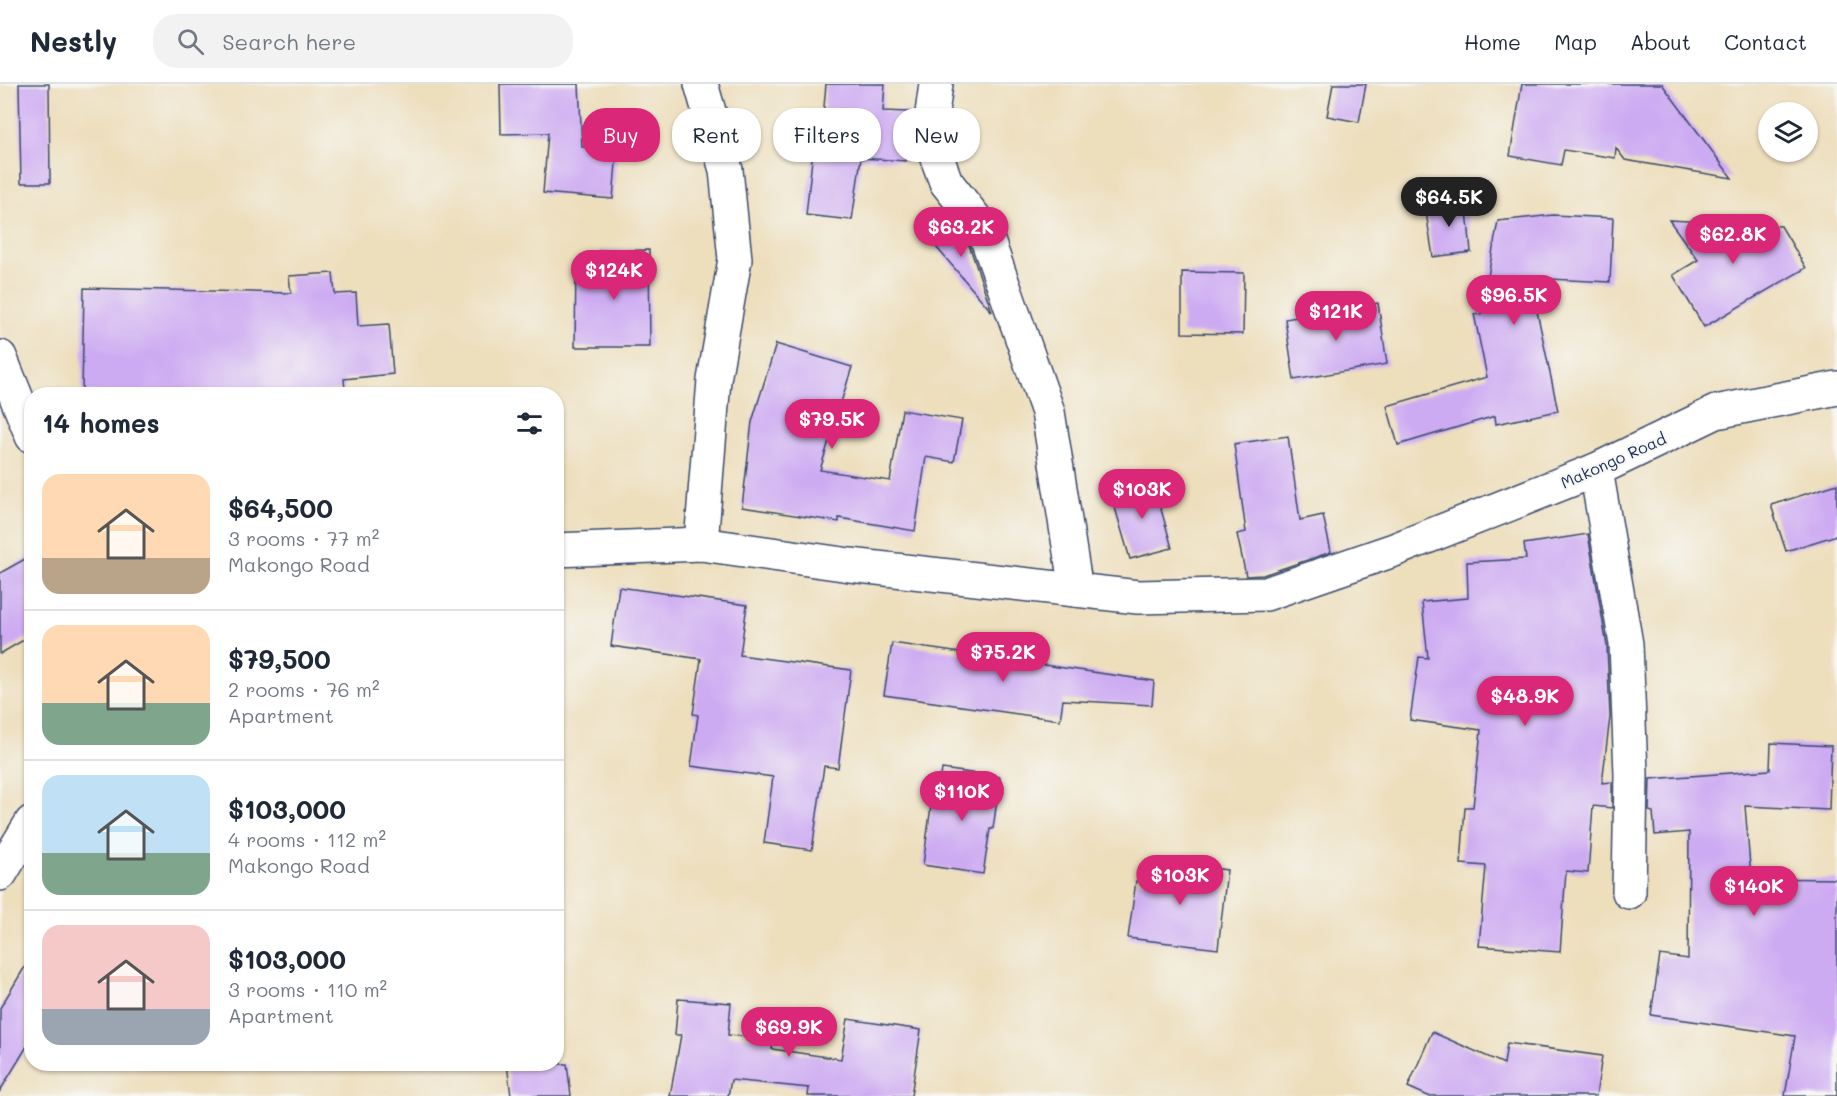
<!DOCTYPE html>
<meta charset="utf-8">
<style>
:root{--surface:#fff;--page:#f2f2f3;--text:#1f2937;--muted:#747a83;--line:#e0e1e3;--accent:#db2777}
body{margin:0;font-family:Mali,sans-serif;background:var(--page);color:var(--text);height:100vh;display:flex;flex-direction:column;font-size:22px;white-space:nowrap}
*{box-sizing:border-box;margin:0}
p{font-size:20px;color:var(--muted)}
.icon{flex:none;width:33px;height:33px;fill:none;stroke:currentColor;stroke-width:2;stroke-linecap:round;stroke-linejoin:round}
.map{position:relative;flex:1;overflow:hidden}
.side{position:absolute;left:24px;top:303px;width:540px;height:684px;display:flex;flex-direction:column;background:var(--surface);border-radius:24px;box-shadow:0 2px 4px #0004}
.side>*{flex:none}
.hud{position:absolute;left:582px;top:24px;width:570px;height:54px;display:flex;gap:12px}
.fabs{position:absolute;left:1758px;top:18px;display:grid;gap:12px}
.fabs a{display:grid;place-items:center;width:60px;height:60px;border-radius:50%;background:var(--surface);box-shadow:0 2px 4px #0004;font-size:30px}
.price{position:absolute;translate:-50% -51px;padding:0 14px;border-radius:21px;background:var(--accent);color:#fff;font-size:20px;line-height:39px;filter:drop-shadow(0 2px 3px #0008)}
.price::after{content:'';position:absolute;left:50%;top:36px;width:18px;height:14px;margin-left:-9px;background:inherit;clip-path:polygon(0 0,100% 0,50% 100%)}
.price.on{background:#222;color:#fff}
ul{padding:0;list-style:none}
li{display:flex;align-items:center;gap:18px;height:150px;padding:0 18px}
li+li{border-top:2px solid var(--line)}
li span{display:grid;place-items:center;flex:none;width:168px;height:120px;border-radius:18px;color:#555}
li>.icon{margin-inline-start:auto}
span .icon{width:72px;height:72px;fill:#fffc;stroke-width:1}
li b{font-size:26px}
h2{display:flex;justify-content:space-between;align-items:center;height:72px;padding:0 18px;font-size:26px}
.tag{padding:0 21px;border-radius:24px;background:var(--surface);box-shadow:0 2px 4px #0004;font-size:21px;line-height:54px}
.tag.on{background:var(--accent);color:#fff}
header{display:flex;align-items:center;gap:36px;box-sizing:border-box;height:84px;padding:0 30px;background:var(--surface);border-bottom:2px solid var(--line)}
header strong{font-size:28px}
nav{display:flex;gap:33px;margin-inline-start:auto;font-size:21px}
.search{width:420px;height:54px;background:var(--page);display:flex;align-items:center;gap:15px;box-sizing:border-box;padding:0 21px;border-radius:24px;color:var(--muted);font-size:22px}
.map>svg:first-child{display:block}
.building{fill:#cdabf2}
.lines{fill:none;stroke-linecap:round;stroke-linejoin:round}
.street-casing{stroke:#3a496c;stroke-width:36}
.secondary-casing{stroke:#3a496c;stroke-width:36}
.street{stroke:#fff;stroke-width:33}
.secondary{stroke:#fff;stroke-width:33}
.labels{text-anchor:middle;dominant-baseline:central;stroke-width:4.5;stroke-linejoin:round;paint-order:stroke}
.street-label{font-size:16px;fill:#1b2f5e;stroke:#f6f6f2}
</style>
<header>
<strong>Nestly</strong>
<div class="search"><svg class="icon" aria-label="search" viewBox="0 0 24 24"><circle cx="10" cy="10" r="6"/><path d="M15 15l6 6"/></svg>Search here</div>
<nav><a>Home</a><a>Map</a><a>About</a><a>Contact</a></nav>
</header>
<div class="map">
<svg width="1837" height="1012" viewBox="0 0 1837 1012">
<rect width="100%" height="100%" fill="#f6f6f2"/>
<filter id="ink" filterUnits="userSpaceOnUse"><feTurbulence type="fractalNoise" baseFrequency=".0167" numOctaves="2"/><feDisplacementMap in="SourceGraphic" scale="12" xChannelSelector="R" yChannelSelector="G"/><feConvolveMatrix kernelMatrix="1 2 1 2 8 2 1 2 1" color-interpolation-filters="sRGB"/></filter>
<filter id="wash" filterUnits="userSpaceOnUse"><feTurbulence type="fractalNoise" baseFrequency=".008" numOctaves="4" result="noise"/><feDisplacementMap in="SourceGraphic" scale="24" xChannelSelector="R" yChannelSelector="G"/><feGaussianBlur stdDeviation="1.35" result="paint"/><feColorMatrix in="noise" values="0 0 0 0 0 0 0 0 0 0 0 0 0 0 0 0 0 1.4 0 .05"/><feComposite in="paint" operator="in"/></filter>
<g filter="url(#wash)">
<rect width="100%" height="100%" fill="#eddebc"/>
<g id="blocks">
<!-- building -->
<g class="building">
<path d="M 19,0 L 49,0 L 50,99 L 21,99 Z"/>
<path d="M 500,0 L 579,0 L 582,63 L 617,66 L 613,115 L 543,109 L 548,49 L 501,50 Z"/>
<path d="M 826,0 L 885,0 L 883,27 L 909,28 L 906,77 L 861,74 L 852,136 L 806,131 L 814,57 L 821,57 Z"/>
<path d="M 1333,0 L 1366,0 L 1359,38 L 1327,32 Z"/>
<path d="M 1522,0 L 1662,0 L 1732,94 L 1625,76 L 1616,64 L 1615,74 L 1564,66 L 1561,81 L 1510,72 Z"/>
<path d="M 1466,116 L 1471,168 L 1433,173 L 1425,122 Z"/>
<path d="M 1553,131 L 1613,134 L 1610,198 L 1530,194 L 1558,327 L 1496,340 L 1495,332 L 1398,361 L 1387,322 L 1487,293 L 1474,230 L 1481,231 L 1498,137 Z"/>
<path d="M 1669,136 L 1781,142 L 1806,184 L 1704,243 L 1673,191 L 1698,176 Z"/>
<path d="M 953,138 L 967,155 L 992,228 L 931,157 Z"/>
<path d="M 649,166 L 650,263 L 575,263 L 576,180 L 600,181 L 600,167 Z"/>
<path d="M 1182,188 L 1244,189 L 1243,250 L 1182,249 Z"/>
<path d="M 333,189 L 335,210 L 356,209 L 358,242 L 389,240 L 393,290 L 344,295 L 345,306 L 283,310 L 82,308 L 84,204 L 291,209 L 289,192 Z"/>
<path d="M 1378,219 L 1387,280 L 1294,296 L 1285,235 Z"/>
<path d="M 776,260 L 852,283 L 820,386 L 890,397 L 902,326 L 962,336 L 954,378 L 926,373 L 915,447 L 839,434 L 839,438 L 742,423 L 752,338 Z"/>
<path d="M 1288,352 L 1300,436 L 1323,431 L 1331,468 L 1263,491 L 1246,492 L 1237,450 L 1246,448 L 1234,360 Z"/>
<path d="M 1153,397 L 1172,464 L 1130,475 L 1111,410 Z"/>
<path d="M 1837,400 L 1837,451 L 1786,467 L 1771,421 Z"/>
<path d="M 1588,450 L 1607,562 L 1610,633 L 1602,699 L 1612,698 L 1612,724 L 1593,722 L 1588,789 L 1566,787 L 1560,868 L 1479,862 L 1486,782 L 1461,780 L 1465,723 L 1473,723 L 1481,646 L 1410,636 L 1419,573 L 1428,574 L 1422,518 L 1468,514 L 1467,478 L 1526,475 L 1524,460 Z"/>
<path d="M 32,471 L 32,551 L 0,570 L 0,489 Z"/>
<path d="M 619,503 L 747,521 L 740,571 L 851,586 L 838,684 L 824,682 L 812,766 L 764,759 L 773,693 L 691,682 L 698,631 L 693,630 L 701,575 L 611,562 Z"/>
<path d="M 892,559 L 1154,597 L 1152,621 L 1063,616 L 1060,636 L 884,611 Z"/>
<path d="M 1771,659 L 1831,662 L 1829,726 L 1745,722 L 1751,794 L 1837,795 L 1837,1012 L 1785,1012 L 1795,952 L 1651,931 L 1660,871 L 1688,875 L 1689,748 L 1655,751 L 1653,728 L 1649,727 L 1650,695 L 1770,686 Z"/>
<path d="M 942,685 L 1000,693 L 993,745 L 990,745 L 983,790 L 923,781 L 931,722 L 937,722 Z"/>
<path d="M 1159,777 L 1227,786 L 1218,865 L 1128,854 L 1136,797 L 1157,799 Z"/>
<path d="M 32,871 L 32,954 L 0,1007 L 0,924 Z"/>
<path d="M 678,915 L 731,919 L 728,951 L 773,955 L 772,965 L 841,975 L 848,935 L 921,946 L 911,1012 L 808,1012 L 809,1004 L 731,996 L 728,1012 L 670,1012 L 681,951 L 675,951 Z"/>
<path d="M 1432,948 L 1504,980 L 1507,959 L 1602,972 L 1596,1012 L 1428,1012 L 1408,1003 Z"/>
<path d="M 507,980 L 567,980 L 571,1012 L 511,1012 Z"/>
</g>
</g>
</g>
<g filter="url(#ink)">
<use href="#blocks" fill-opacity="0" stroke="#3a496c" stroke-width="1.5"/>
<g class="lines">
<!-- street casing -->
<g class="street-casing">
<g id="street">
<path d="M 701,0 L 726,86 L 735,175 L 714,296 L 701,460"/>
<path d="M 936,0 L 929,52 L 946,98 L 984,146 L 1048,328 L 1076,506"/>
<path d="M 0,273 L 32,352"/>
<path d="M 1596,386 L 1626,560 L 1631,690 L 1629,808"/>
</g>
</g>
<!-- secondary casing -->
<g class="secondary-casing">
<g id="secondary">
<path d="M 556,466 L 701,460 L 850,481 L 1138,513 L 1266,510 L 1394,466 L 1596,386 L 1716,328 L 1837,304"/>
<path d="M 0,790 L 32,738"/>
</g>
</g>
<!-- street -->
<use href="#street" class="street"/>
<!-- secondary -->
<use href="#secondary" class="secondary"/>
</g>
</g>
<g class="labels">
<!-- street labels -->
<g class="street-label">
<text transform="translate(1613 376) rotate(-24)">Makongo Road</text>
</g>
</g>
</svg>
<div class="fabs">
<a><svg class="icon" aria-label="layers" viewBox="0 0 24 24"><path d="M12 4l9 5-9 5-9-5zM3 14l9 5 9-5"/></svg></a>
</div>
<b class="price on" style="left:1449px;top:144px">$64.5K</b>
<b class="price" style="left:961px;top:174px">$63.2K</b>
<b class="price" style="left:1733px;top:181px">$62.8K</b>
<b class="price" style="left:614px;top:217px">$124K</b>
<b class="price" style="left:1514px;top:242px">$96.5K</b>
<b class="price" style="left:1336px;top:258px">$121K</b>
<b class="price" style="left:832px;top:366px">$79.5K</b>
<b class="price" style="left:1142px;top:436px">$103K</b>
<b class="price" style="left:1003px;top:599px">$75.2K</b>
<b class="price" style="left:1525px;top:643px">$48.9K</b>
<b class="price" style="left:962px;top:738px">$110K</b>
<b class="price" style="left:1180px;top:822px">$103K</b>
<b class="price" style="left:1754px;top:833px">$140K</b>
<b class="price" style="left:789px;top:974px">$69.9K</b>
<div class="hud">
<a class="tag on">Buy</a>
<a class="tag">Rent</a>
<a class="tag">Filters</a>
<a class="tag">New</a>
</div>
<section class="side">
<h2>14 homes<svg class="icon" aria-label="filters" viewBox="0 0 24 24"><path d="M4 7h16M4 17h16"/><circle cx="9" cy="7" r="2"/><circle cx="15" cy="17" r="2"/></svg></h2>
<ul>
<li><span style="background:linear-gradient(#ffd9b3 70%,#b9a48a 0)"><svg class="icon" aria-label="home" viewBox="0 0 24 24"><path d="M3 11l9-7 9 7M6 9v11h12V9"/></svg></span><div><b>$64,500</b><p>3 rooms · 77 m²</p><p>Makongo Road</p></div></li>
<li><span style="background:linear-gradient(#ffd9b3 65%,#7fa58c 0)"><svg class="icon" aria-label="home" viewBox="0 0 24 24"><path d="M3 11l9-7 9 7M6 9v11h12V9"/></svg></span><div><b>$79,500</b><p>2 rooms · 76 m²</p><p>Apartment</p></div></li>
<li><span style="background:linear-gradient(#bfe0f5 65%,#7fa58c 0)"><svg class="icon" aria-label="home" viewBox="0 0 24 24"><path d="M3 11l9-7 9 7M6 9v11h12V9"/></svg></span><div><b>$103,000</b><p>4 rooms · 112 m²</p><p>Makongo Road</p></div></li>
<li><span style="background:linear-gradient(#f6c9c9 70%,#9aa5b1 0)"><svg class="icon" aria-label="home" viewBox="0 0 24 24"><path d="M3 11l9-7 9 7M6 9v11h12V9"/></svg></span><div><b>$103,000</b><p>3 rooms · 110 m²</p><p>Apartment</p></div></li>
</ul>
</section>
</div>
